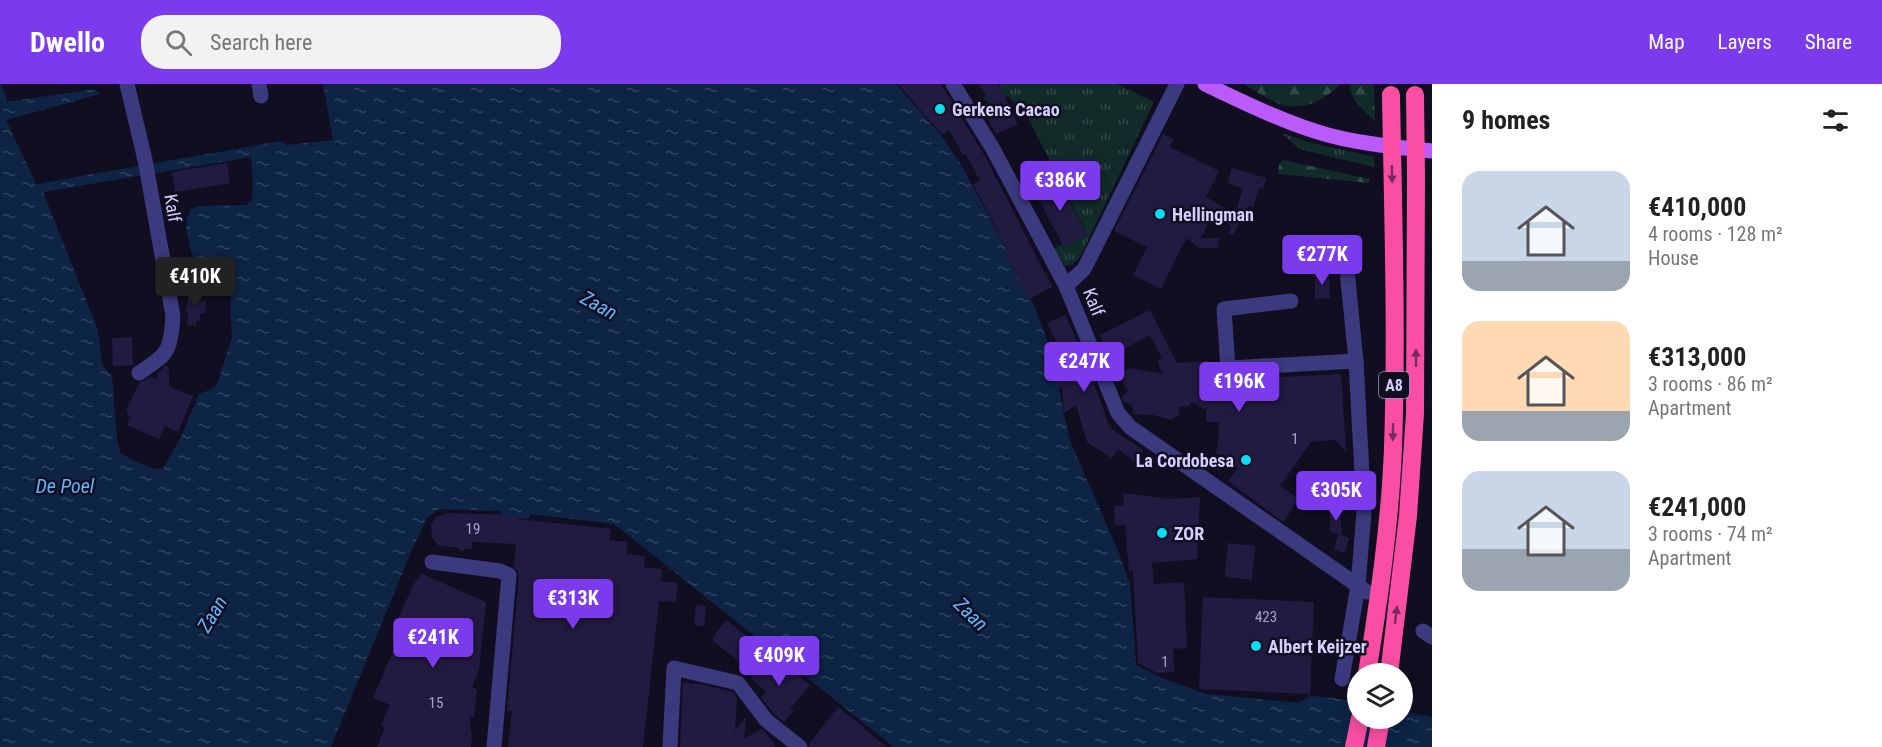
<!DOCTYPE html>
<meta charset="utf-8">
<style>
:root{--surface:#fff;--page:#f2f2f2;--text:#222;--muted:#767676;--accent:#7c3aed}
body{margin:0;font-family:"Roboto Condensed",sans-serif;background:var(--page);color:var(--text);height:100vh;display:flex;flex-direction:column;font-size:22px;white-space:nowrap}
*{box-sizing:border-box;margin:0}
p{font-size:20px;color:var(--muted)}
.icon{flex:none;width:33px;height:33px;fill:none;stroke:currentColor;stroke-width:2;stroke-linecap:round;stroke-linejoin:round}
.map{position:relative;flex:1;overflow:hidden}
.sheet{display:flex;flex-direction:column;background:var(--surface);width:450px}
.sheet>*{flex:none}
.buttons{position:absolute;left:1347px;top:579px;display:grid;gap:12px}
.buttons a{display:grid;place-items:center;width:66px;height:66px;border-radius:50%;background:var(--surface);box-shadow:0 3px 15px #0003;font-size:30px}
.price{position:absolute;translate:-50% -51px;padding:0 14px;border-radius:6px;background:var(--accent);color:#fff;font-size:20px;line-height:39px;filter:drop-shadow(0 2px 3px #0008)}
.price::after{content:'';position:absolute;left:50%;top:36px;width:18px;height:14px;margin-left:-9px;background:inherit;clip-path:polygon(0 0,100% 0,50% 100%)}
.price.selected{background:#222;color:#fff}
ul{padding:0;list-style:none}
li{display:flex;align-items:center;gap:18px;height:150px;padding:0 30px}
li span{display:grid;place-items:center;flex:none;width:168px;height:120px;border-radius:18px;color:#555}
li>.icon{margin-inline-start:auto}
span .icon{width:72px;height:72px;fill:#fffc;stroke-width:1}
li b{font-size:26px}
h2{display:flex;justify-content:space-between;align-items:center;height:72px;padding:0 30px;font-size:26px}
header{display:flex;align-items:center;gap:36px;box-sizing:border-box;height:84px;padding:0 30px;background:var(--accent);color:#fff}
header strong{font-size:28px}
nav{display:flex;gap:33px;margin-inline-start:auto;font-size:21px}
.search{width:420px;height:54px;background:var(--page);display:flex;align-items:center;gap:15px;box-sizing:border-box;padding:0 21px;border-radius:24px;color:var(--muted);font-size:22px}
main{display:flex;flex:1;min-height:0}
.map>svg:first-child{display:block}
.grass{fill:url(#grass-tufts)}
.forest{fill:url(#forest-firs)}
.water{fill:url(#water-ripples);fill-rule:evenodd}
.building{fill:#221b41}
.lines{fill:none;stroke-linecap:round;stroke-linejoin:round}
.minor{stroke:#3c3a7e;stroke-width:15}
.major{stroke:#bb5afa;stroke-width:15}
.highway{stroke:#f94ea3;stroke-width:18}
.highway-bridge{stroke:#f94ea3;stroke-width:18}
.oneway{fill:#792b5c}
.poi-dot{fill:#08ddf1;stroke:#110e21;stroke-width:2}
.labels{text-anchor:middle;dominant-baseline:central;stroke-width:5;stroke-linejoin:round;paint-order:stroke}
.number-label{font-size:15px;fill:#a8a2ce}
.shield{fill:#110e21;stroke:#9a95bb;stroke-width:1.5}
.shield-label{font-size:16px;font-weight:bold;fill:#d4cffd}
.poi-label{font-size:18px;font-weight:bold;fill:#d4cffd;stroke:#110e21;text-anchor:start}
.street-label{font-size:18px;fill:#d4cffd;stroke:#110e21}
.water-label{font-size:20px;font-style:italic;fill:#61b5fa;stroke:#110e21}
</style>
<header>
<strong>Dwello</strong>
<div class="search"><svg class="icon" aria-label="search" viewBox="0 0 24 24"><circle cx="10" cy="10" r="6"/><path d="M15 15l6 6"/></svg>Search here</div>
<nav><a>Map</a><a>Layers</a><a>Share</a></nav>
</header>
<main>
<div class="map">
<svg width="1432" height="663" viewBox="0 0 1432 663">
<defs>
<pattern id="grass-tufts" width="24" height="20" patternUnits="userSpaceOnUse" patternTransform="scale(1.5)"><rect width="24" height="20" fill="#112b29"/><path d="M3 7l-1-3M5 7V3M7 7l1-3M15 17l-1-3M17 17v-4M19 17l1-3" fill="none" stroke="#334949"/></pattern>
<pattern id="forest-firs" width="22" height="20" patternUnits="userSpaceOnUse" patternTransform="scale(1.5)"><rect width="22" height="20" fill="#112b29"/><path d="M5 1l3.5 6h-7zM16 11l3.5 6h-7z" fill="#334949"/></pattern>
<pattern id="water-ripples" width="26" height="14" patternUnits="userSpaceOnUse" patternTransform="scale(1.5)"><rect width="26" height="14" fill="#0e2445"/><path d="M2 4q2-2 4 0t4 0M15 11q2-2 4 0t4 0" fill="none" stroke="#304361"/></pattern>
</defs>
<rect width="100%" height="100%" fill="#110e21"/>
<!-- grass -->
<g class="grass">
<path d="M 1000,0 L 1117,0 L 1154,18 L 1079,175 L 1072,181 L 1065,182 L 1053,165 L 1086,148 L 1029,36 L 1008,12 L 989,20 L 984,14 L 1001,2 Z"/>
<path d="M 1282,49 L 1308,58 L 1374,73 L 1374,83 L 1299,65 Z"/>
</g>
<!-- forest -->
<g class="forest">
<path d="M 1244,0 L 1341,0 C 1326,15 1307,25 1286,22 C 1272,19 1256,7 1244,0 Z"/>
<path d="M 1351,0 L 1374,0 L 1375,38 L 1356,19 L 1349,5 Z"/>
<path d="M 1283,76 L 1370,95 L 1369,99 L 1278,90 L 1279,81 Z"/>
</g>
<!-- water -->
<path class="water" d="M 0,0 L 7,14 L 6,18 L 95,5 L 100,10 L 6,36 L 36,100 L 281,57 L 287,61 L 333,56 L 323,0 L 896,0 L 944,55 L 963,84 L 994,142 L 1036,226 L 1050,264 L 1070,357 L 1117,464 L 1130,500 L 1136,581 L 1162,594 L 1206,610 L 1298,619 L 1311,612 L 1333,614 L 1357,618 L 1358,634 L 1402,634 L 1403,627 L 1432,633 L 1432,663 L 894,663 L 614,440 L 530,430 L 529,435 L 502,432 L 500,427 L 439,425 L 427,434 L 411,468 L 331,663 L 0,663 ZM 251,73 L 253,98 L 252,117 L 246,121 L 199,122 L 191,125 L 187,135 L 186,145 L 192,171 L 199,181 L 224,202 L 230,211 L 232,254 L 217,301 L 210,306 L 199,310 L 182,351 L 163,385 C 153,387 128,375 120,368 L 117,355 L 112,292 L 102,281 L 98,246 L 43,108 Z"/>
<!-- building -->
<g class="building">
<path d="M 898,0 L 941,0 L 986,74 L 1052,203 L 1029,215 L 1005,169 L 1007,168 L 995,142 L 973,100 L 980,97 L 966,70 L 963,71 L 949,46 L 942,51 Z"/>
<path d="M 979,0 L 998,0 L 1018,40 L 996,50 L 983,26 L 992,21 Z"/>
<path d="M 1163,50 L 1174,55 L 1170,63 L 1219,87 L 1206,113 L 1235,130 L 1243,104 L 1231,101 L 1228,97 L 1232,84 L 1267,94 L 1263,105 L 1259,104 L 1253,123 L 1249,122 L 1233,151 L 1229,149 L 1231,142 L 1212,131 L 1201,154 L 1219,154 L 1218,164 L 1200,164 L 1186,154 L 1161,205 L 1133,191 L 1147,163 L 1114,147 Z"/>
<path d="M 227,79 L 230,99 L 175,108 L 172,88 Z"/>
<path d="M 1057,94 L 1087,151 L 1064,163 L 1034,106 Z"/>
<path d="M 1329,188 L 1330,214 L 1315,215 L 1315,189 Z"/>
<path d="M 189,208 L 201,209 L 201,217 L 206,217 L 205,229 L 200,229 L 200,237 L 197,237 L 196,242 L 187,241 L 188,228 L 186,228 Z"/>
<path d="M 1150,226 L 1177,279 L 1207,277 L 1208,297 L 1341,290 L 1346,367 L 1335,356 L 1311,358 L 1280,402 L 1299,415 L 1283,438 L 1228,397 L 1238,384 L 1215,368 L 1218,363 L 1219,338 L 1206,338 L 1206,325 L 1203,325 L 1192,318 L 1189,322 L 1179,323 L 1179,331 L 1171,336 L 1153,331 L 1134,330 L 1132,321 L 1124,318 L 1122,313 L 1128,307 L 1123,299 L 1124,294 L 1119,289 L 1130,284 L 1163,290 L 1157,277 L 1162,274 L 1150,251 L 1110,272 L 1100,251 Z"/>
<path d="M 1065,231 L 1084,272 L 1110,344 L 1143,366 L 1135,378 L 1118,365 L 1112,374 L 1087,358 L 1076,321 L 1064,329 L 1062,303 L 1058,304 L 1050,269 L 1061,267 L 1047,239 Z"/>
<path d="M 132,253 L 133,281 L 113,282 L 112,254 Z"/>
<path d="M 165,282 L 168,282 L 169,290 L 169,302 L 193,312 L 178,348 L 165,342 L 159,355 L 127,341 L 131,333 L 127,332 L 129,328 L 126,327 L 139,299 L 150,293 L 157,296 L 157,289 Z"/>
<path d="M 1123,409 L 1170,415 L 1200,413 L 1197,475 L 1152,479 L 1154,500 L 1184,498 L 1187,564 L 1173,565 L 1174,588 L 1157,589 L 1138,579 L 1133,486 L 1129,487 L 1125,441 L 1115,441 L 1114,422 L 1124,421 Z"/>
<path d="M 1340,427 L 1342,451 L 1331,448 L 1329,428 Z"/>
<path d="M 448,429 L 509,431 L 519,433 L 518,435 L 611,445 L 609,456 L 628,458 L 626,470 L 645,472 L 644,483 L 662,485 L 661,497 L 678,499 L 676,518 L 659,517 L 643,663 L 508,663 L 512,627 L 507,627 L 519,492 L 518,487 L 514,483 L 516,460 L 472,458 L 472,465 L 465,465 L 461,468 L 458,464 L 438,461 L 432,454 L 431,441 L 436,433 Z"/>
<path d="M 1338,450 L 1349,454 L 1345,469 L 1334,466 Z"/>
<path d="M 1228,459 L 1255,462 L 1252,496 L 1225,493 Z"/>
<path d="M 422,490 L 486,518 L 479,586 L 472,603 L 477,606 L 474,634 L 469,632 L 472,652 L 471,663 L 377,663 L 385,643 L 381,641 L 390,621 L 373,614 L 398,555 L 391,552 L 413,501 Z"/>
<path d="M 1203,513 L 1314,518 L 1310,610 L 1199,605 Z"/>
<path d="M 696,521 L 706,522 L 704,542 L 694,541 Z"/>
<path d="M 726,536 L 754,558 L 739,577 L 713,557 L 713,553 Z"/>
<path d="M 770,570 L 810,601 L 790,625 L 793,627 L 784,638 L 773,629 L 761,613 L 766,607 L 750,594 Z"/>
<path d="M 683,599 L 701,600 L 732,608 L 736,612 L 735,615 L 737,615 L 735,647 L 746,633 L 744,655 L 762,645 L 766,649 L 776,663 L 680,663 Z"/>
<path d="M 838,623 L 865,644 L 864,645 L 887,663 L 810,663 L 809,660 Z"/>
</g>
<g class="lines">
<!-- minor -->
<g class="minor">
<path d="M 127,0 L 145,76 L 173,232 C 170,268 169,269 139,289"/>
<path d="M 259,0 L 261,12"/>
<path d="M 953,0 L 993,65 L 1066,202 L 1118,329 L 1130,343 L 1367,508"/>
<path d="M 1066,202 L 1084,185 L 1177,0"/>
<path d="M 1291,217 L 1224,225 L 1228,284 L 1356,277"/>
<path d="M 432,478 L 500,487 L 509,491 L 494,663"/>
<path d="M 1423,547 L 1432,553"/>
<path d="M 1342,595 L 1358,502 L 1364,428 L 1356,277 L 1347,186"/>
<path d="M 670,663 L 674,584 L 738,599 L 766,636 L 800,663"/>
</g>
<!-- major -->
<path class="major" d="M 1205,0 C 1243,18 1287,40 1328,51 C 1361,60 1397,63 1432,67"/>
<!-- highway -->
<g class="highway">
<path d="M 1354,663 L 1360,634"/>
<path d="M 1376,663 L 1381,634"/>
</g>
<!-- highway-bridge -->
<g class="highway-bridge">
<path d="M 1367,590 C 1379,515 1390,440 1393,364 C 1397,247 1393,128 1391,11"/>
<path d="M 1389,590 L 1408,432 L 1415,329 L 1416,92 L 1415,11"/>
</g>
</g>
<!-- one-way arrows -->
<defs><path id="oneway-solid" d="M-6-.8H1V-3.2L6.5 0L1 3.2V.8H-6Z" transform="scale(1.5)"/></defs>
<g class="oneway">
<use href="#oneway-solid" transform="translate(1392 90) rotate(89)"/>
<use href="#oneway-solid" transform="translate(1416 274) rotate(-90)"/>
<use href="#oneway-solid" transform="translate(1393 348) rotate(91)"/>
<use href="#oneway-solid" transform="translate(1396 531) rotate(-83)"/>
</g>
<!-- markers -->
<g class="poi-dot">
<circle cx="940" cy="25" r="6"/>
<circle cx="1160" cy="130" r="6"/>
<circle cx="1246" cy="376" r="6"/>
<circle cx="1162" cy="449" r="6"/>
<circle cx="1256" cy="562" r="6"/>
</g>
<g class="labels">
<!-- number labels -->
<g class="number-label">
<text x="1295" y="355">1</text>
<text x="473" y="445">19</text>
<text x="1266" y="533">423</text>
<text x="1165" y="578">1</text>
<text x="436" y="619">15</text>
</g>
<!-- shield labels -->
<rect class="shield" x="1379" y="288" width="30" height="26" rx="4.5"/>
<g class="shield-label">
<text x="1394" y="301">A8</text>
</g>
<!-- poi labels -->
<g class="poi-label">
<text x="952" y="25">Gerkens Cacao</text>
<text x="1172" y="130">Hellingman</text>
<text x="1234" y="376" text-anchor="end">La Cordobesa</text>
<text x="1174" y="449">ZOR</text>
<text x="1268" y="562">Albert Keijzer</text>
</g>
<!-- street labels -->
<g class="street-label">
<text transform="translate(173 124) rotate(80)">Kalf</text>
<text transform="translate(1094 218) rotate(68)">Kalf</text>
</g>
<!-- water labels -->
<g class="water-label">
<text transform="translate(599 221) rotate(29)">Zaan</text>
<text x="65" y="402">De Poel</text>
<text transform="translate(212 530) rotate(-59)">Zaan</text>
<text transform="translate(971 530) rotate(44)">Zaan</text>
</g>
</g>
</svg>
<div class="buttons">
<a><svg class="icon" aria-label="layers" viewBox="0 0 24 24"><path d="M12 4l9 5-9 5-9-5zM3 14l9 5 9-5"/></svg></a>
</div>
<b class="price" style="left:1060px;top:128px">€386K</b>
<b class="price" style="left:1322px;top:202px">€277K</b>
<b class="price selected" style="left:195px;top:224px">€410K</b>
<b class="price" style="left:1084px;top:309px">€247K</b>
<b class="price" style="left:1239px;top:329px">€196K</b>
<b class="price" style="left:1336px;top:438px">€305K</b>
<b class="price" style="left:573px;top:546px">€313K</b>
<b class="price" style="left:433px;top:585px">€241K</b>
<b class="price" style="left:779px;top:603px">€409K</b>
</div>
<section class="sheet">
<h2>9 homes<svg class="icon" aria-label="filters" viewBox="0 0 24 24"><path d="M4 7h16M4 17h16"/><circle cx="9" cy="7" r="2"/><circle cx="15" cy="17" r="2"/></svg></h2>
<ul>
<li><span style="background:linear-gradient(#c9d6e8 75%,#9aa5b1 0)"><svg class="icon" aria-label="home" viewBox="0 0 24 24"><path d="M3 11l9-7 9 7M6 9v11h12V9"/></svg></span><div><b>€410,000</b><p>4 rooms · 128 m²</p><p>House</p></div></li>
<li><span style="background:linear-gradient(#ffd9b3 75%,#9aa5b1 0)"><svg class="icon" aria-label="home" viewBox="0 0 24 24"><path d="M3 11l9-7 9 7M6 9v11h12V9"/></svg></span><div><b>€313,000</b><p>3 rooms · 86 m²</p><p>Apartment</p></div></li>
<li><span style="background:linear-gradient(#c9d6e8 65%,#9aa5b1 0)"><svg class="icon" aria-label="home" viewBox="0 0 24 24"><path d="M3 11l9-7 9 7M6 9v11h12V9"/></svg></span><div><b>€241,000</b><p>3 rooms · 74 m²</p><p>Apartment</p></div></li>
</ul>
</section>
</main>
